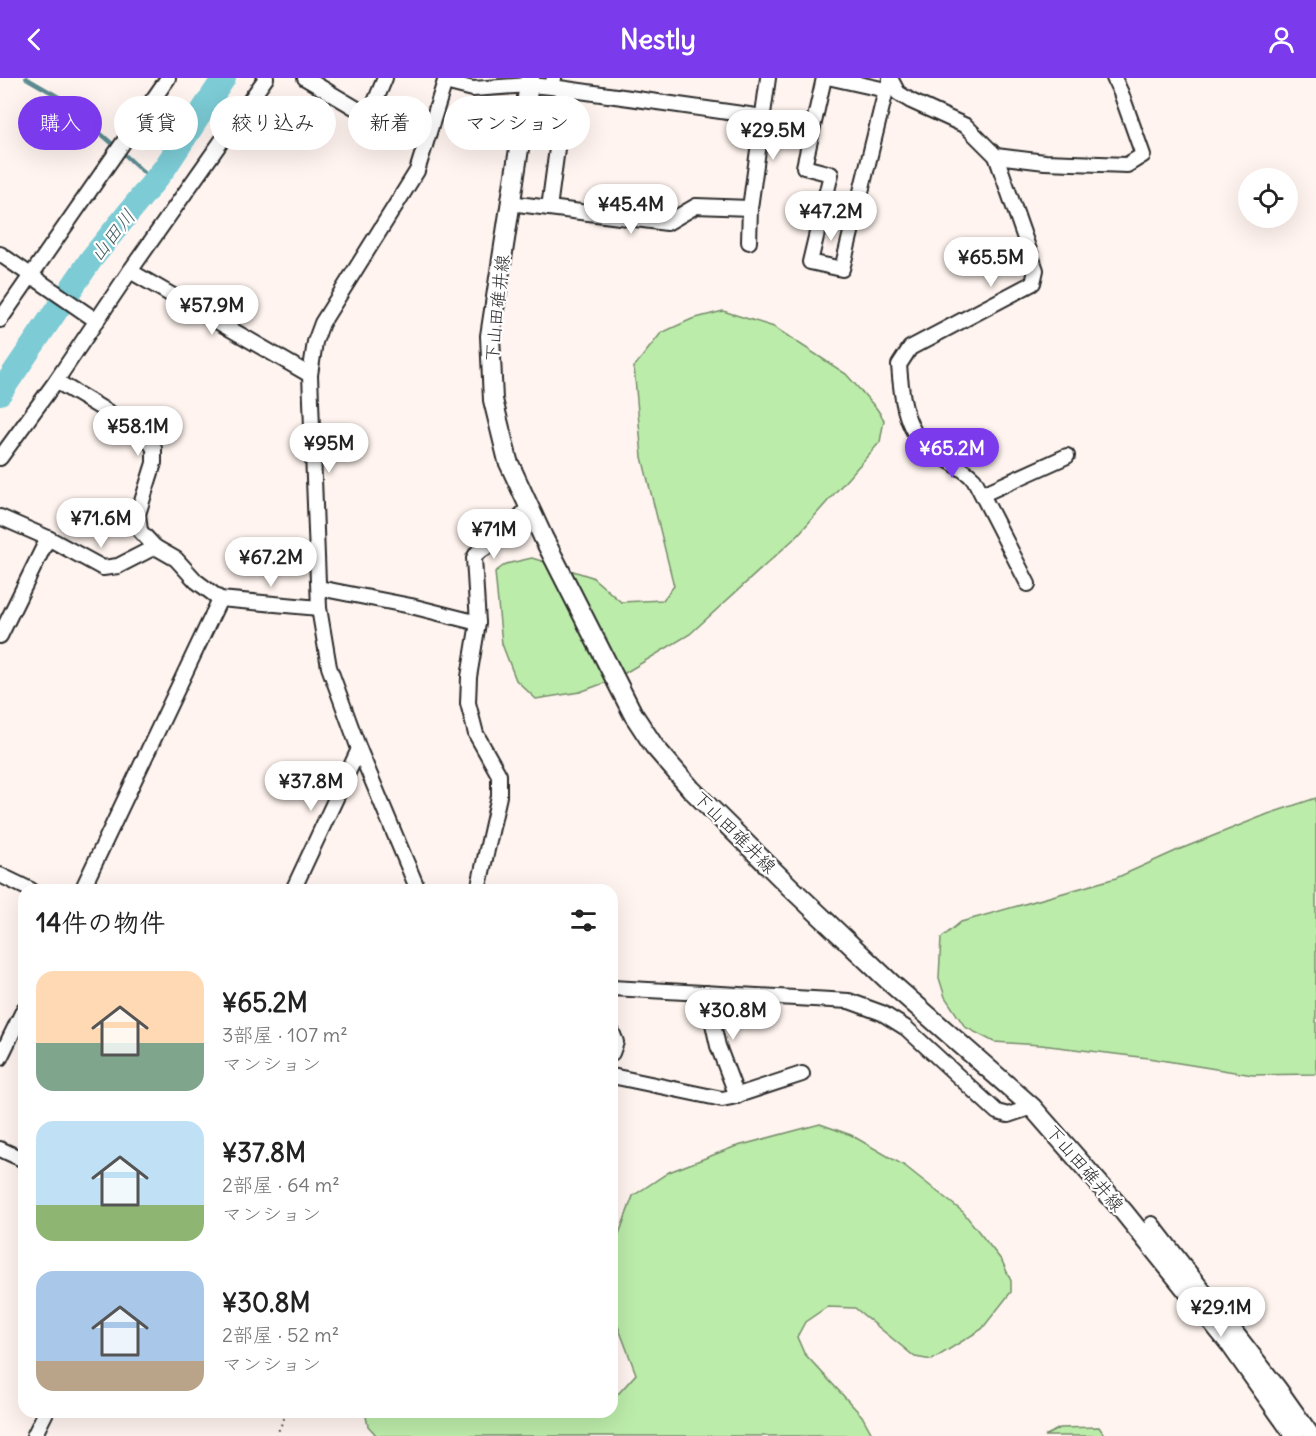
<!DOCTYPE html>
<html lang="ja">
<meta charset="utf-8">
<style>
:root{--surface:#fff;--page:#f6f6f6;--text:#222;--muted:#767676;--accent:#7c3aed}
body{margin:0;font-family:Delius,"Klee One",sans-serif;background:var(--page);color:var(--text);height:100vh;display:flex;flex-direction:column;font-size:22px;white-space:nowrap}
*{box-sizing:border-box;margin:0}
p{font-size:20px;color:var(--muted)}
.icon{flex:none;width:33px;height:33px;fill:none;stroke:currentColor;stroke-width:2;stroke-linecap:round;stroke-linejoin:round}
.map{position:relative;flex:1;overflow:hidden}
.drawer{position:absolute;left:18px;top:806px;width:600px;height:534px;display:flex;flex-direction:column;background:var(--surface);border-radius:18px;box-shadow:0 6px 24px #0002}
.drawer>*{flex:none}
.guide{position:absolute;left:18px;top:18px;width:600px;height:54px;display:flex;gap:12px}
.buttons{position:absolute;left:1238px;top:90px;display:grid;gap:12px}
.buttons a{display:grid;place-items:center;width:60px;height:60px;border-radius:50%;background:var(--surface);box-shadow:0 6px 24px #0002;font-size:30px}
.price{position:absolute;translate:-50% -51px;padding:0 14px;border-radius:21px;background:#fff;color:#222;font-size:20px;line-height:39px;filter:drop-shadow(0 2px 3px #0008)}
.price::after{content:'';position:absolute;left:50%;top:36px;width:18px;height:14px;margin-left:-9px;background:inherit;clip-path:polygon(0 0,100% 0,50% 100%)}
.price.on{background:var(--accent);color:#fff}
ul{padding:0;list-style:none}
li{display:flex;align-items:center;gap:18px;height:150px;padding:0 18px}
li span{display:grid;place-items:center;flex:none;width:168px;height:120px;border-radius:18px;color:#555}
li>.icon{margin-inline-start:auto}
span .icon{width:72px;height:72px;fill:#fffc;stroke-width:1}
li b{font-size:26px}
h2{display:flex;justify-content:space-between;align-items:center;height:72px;padding:0 18px;font-size:26px}
.pill{padding:0 21px;border-radius:27px;background:var(--surface);box-shadow:0 6px 24px #0002;font-size:21px;line-height:54px}
.pill.on{background:var(--accent);color:#fff}
header{display:flex;justify-content:space-between;align-items:center;height:78px;padding:0 18px;background:var(--accent);color:#fff;font-size:27px;font-weight:700}
.map>svg:first-child{display:block}
.green{fill:#bcecaa;stroke:#748c6a;stroke-width:1.5}
.lines{fill:none;stroke-linecap:round;stroke-linejoin:round}
.stream{stroke:#5b8b91;stroke-width:4}
.river{stroke:#7bcbd5;stroke-width:24}
.minor-casing{stroke:#2b2b2b;stroke-width:18}
.secondary-casing{stroke:#2b2b2b;stroke-width:22}
.path{stroke:#2b2b2b;stroke-width:2;stroke-dasharray:1.5 4.5;stroke-linecap:butt}
.minor{stroke:#fff;stroke-width:14}
.secondary{stroke:#fff;stroke-width:18}
.labels{text-anchor:middle;dominant-baseline:central;stroke-width:4.5;stroke-linejoin:round;paint-order:stroke}
.street-label{font-size:18px;fill:#2b2b2b;stroke:#fff}
.water-label{font-size:20px;font-style:italic;fill:#435b5e;stroke:#fff}
</style>
<header><svg class="icon" aria-label="back" viewBox="0 0 24 24"><path d="M15 5l-7 7 7 7"/></svg>Nestly<svg class="icon" aria-label="person" viewBox="0 0 24 24"><circle cx="12" cy="8" r="4"/><path d="M4 21q1-7 8-7t8 7"/></svg></header>
<div class="map">
<svg width="1316" height="1358" viewBox="0 0 1316 1358">
<rect width="100%" height="100%" fill="#fff4ef"/>
<filter id="ink" filterUnits="userSpaceOnUse"><feTurbulence type="fractalNoise" baseFrequency=".0167" numOctaves="2"/><feDisplacementMap in="SourceGraphic" scale="12" xChannelSelector="R" yChannelSelector="G"/><feConvolveMatrix kernelMatrix="1 2 1 2 8 2 1 2 1" color-interpolation-filters="sRGB"/></filter>
<g filter="url(#ink)">
<!-- green -->
<g class="green">
<path d="M 723,233 L 774,249 L 846,296 L 877,331 L 884,342 L 880,364 L 796,459 L 690,556 L 615,601 L 580,614 L 536,621 L 516,602 L 502,566 L 495,494 L 506,486 L 532,480 L 592,499 L 621,524 L 663,522 L 674,508 L 642,379 L 634,289 L 661,255 L 692,241 Z"/>
<path d="M 1316,720 L 1316,996 L 1253,997 L 1148,980 L 1041,967 L 994,964 L 965,949 L 945,919 L 939,900 L 941,860 L 961,844 L 1116,800 L 1178,772 L 1268,736 Z"/>
<path d="M 820,1046 L 851,1057 L 905,1088 L 963,1134 L 1002,1183 L 1011,1203 L 1011,1214 L 982,1251 L 932,1282 L 915,1279 L 855,1230 L 827,1229 L 805,1244 L 797,1259 L 804,1275 L 862,1338 L 873,1358 L 377,1358 L 368,1348 L 365,1334 L 612,1334 L 612,1316 L 619,1315 L 636,1296 L 612,1232 L 612,1175 L 633,1118 L 669,1094 L 734,1069 Z"/>
<path d="M 1099,1349 L 1105,1358 L 1044,1358 L 1060,1350 Z"/>
</g>
<g class="lines">
<!-- stream -->
<g class="stream">
<path d="M 26,0 L 59,19 L 116,69"/>
<path d="M 122,74 L 154,104"/>
</g>
<!-- river -->
<path class="river" d="M 0,315 L 92,180 L 164,91 L 224,0"/>
<!-- minor casing -->
<g class="minor-casing">
<g id="minor">
<path d="M 305,0 L 391,51 L 425,67"/>
<path d="M 824,0 L 804,89 L 831,96 L 810,184 L 842,191 L 886,12 L 890,3"/>
<path d="M 832,0 L 886,12"/>
<path d="M 890,0 L 898,15 L 911,23 L 966,48 L 996,78 L 1036,192 L 1033,205 L 910,270 L 899,287 C 901,314 904,351 927,369 C 943,381 960,387 974,401 L 1028,506"/>
<path d="M 445,4 L 473,11 L 529,7 L 552,9 L 554,0"/>
<path d="M 552,9 L 763,39"/>
<path d="M 370,36 L 385,0"/>
<path d="M 996,78 L 1045,84 L 1127,87 L 1143,77 L 1121,15 L 1114,0"/>
<path d="M 510,125 L 667,145 L 696,128 L 750,130"/>
<path d="M 549,130 L 565,11"/>
<path d="M 749,164 L 750,130 L 768,0"/>
<path d="M 0,176 L 97,243"/>
<path d="M 130,193 L 310,297"/>
<path d="M 0,242 L 168,0"/>
<path d="M 56,303 L 143,355 L 154,370 L 154,385 L 138,436 L 140,453 L 155,469 L 176,481 L 196,503 L 220,521 L 319,530"/>
<path d="M 0,380 L 56,303 L 130,193 L 266,0"/>
<path d="M 983,416 L 1067,378"/>
<path d="M 0,439 L 48,460 L 103,490 L 118,488 L 155,469"/>
<path d="M 319,510 L 411,528 L 478,545"/>
<path d="M 0,558 L 48,460"/>
<path d="M 0,797 L 31,812"/>
<path d="M 82,812 L 220,521"/>
<path d="M 293,812 L 359,671"/>
<path d="M 418,812 L 359,671 L 329,589 L 319,530 L 310,297 L 315,264 L 322,245 L 417,93 L 446,0"/>
<path d="M 478,812 L 499,718 L 499,697 L 476,656 L 468,625 L 469,599 L 478,545 L 474,480 L 477,475 L 497,463 L 529,429"/>
<path d="M 612,910 L 849,923 L 882,935 L 906,950 L 997,1034 L 1008,1037 L 1032,1029"/>
<path d="M 706,915 L 718,968 L 737,1018"/>
<path d="M 612,954 L 616,964 L 612,975"/>
<path d="M 0,980 L 24,931"/>
<path d="M 612,998 L 722,1021 L 732,1019 L 802,996"/>
<path d="M 0,1071 L 24,1082"/>
<path d="M 1152,1146 L 1279,1310 L 1313,1358"/>
<path d="M 34,1358 L 46,1334"/>
</g>
</g>
<!-- secondary casing -->
<g class="secondary-casing">
<path id="secondary" d="M 530,0 L 490,258 L 493,322 L 508,383 L 543,459 L 633,636 L 654,668 L 691,711 L 790,809 L 892,906 L 1032,1029 L 1123,1133 L 1230,1266 L 1295,1358"/>
</g>
<!-- path -->
<path class="path" d="M 276,1358 L 287,1334"/>
<!-- minor -->
<use href="#minor" class="minor"/>
<!-- secondary -->
<use href="#secondary" class="secondary"/>
</g>
</g>
<g class="labels">
<!-- street labels -->
<g class="street-label">
<text transform="translate(497 230) rotate(-84)">下山田碓井線</text>
<text transform="translate(735 754) rotate(45)">下山田碓井線</text>
<text transform="translate(1085 1090) rotate(49)">下山田碓井線</text>
</g>
<!-- water labels -->
<g class="water-label">
<text transform="translate(112 157) rotate(-51)">山田川</text>
</g>
</g>
</svg>
<div class="buttons">
<a><svg class="icon" aria-label="locate" viewBox="0 0 24 24"><circle cx="12" cy="12" r="6"/><path d="M12 2v4M12 18v4M2 12h4M18 12h4"/></svg></a>
</div>
<b class="price" style="left:773px;top:83px">¥29.5M</b>
<b class="price" style="left:631px;top:157px">¥45.4M</b>
<b class="price" style="left:831px;top:164px">¥47.2M</b>
<b class="price" style="left:991px;top:210px">¥65.5M</b>
<b class="price" style="left:212px;top:258px">¥57.9M</b>
<b class="price" style="left:138px;top:379px">¥58.1M</b>
<b class="price" style="left:329px;top:396px">¥95M</b>
<b class="price on" style="left:952px;top:401px">¥65.2M</b>
<b class="price" style="left:101px;top:471px">¥71.6M</b>
<b class="price" style="left:494px;top:482px">¥71M</b>
<b class="price" style="left:271px;top:510px">¥67.2M</b>
<b class="price" style="left:311px;top:734px">¥37.8M</b>
<b class="price" style="left:733px;top:963px">¥30.8M</b>
<b class="price" style="left:1221px;top:1260px">¥29.1M</b>
<div class="guide">
<a class="pill on">購入</a>
<a class="pill">賃貸</a>
<a class="pill">絞り込み</a>
<a class="pill">新着</a>
<a class="pill">マンション</a>
</div>
<section class="drawer">
<h2>14件の物件<svg class="icon" aria-label="filters" viewBox="0 0 24 24"><path d="M4 7h16M4 17h16"/><circle cx="9" cy="7" r="2"/><circle cx="15" cy="17" r="2"/></svg></h2>
<ul>
<li><span style="background:linear-gradient(#ffd9b3 60%,#7fa58c 0)"><svg class="icon" aria-label="home" viewBox="0 0 24 24"><path d="M3 11l9-7 9 7M6 9v11h12V9"/></svg></span><div><b>¥65.2M</b><p>3部屋 · 107 m²</p><p>マンション</p></div></li>
<li><span style="background:linear-gradient(#bfe0f5 70%,#8fb573 0)"><svg class="icon" aria-label="home" viewBox="0 0 24 24"><path d="M3 11l9-7 9 7M6 9v11h12V9"/></svg></span><div><b>¥37.8M</b><p>2部屋 · 64 m²</p><p>マンション</p></div></li>
<li><span style="background:linear-gradient(#a9c7e8 75%,#b9a48a 0)"><svg class="icon" aria-label="home" viewBox="0 0 24 24"><path d="M3 11l9-7 9 7M6 9v11h12V9"/></svg></span><div><b>¥30.8M</b><p>2部屋 · 52 m²</p><p>マンション</p></div></li>
</ul>
</section>
</div>
